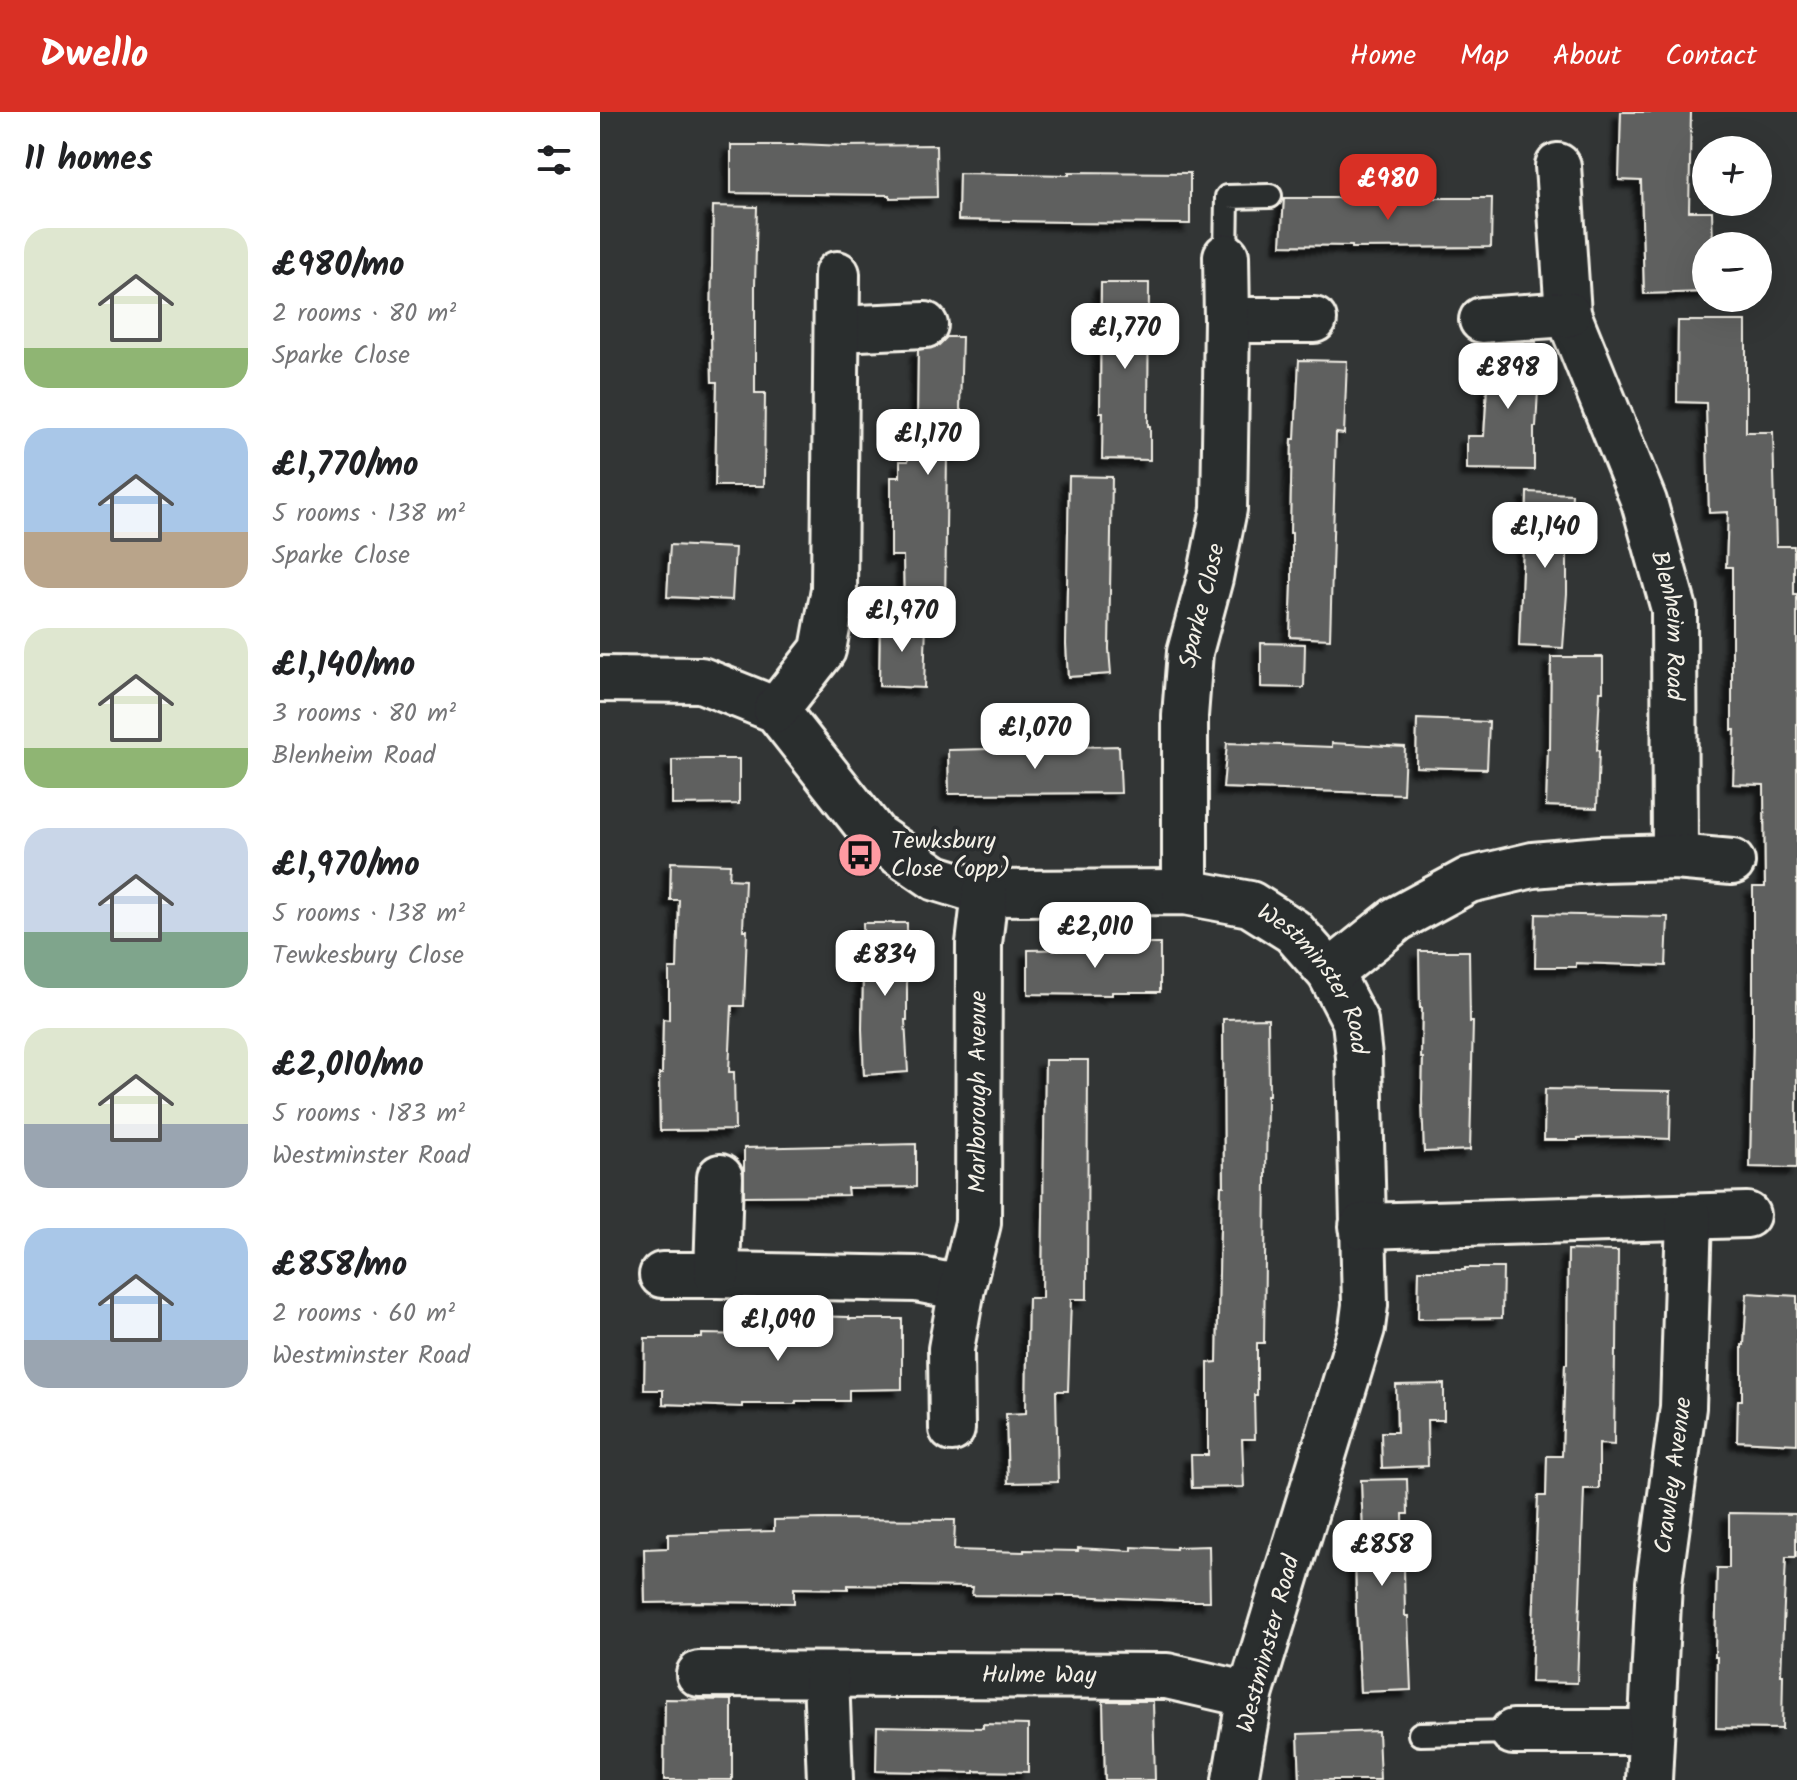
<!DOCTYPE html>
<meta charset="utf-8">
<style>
:root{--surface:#fff;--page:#f2f2f2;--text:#202124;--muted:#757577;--accent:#d93025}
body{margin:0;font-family:Kalam,sans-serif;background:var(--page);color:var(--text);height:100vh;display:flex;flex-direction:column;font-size:30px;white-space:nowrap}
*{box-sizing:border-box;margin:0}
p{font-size:26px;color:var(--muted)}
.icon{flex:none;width:44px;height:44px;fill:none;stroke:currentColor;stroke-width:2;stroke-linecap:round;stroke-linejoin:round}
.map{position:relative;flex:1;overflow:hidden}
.panel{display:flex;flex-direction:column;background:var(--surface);width:600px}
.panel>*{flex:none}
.controls{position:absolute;left:1092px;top:24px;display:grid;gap:16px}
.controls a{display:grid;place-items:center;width:80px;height:80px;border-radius:50%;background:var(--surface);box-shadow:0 8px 32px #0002;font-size:40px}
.price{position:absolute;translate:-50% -68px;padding:0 18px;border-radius:16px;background:#fff;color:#222;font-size:26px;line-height:52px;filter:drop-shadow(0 2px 4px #0008)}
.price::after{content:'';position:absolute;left:50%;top:48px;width:24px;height:18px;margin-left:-12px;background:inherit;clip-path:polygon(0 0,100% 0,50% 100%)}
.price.active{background:var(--accent);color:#fff}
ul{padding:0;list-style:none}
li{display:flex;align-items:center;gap:24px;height:200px;padding:0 24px}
li span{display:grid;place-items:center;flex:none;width:224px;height:160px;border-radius:24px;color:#555}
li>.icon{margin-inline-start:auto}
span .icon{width:96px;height:96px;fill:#fffc;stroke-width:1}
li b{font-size:34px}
h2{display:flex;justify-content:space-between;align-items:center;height:96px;padding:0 24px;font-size:34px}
header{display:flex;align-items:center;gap:48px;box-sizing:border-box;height:112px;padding:0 40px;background:var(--accent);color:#fff}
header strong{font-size:38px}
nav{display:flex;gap:44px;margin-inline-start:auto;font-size:28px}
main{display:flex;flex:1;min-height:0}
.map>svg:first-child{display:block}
.building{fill:#5f605f;stroke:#f4f1e8;stroke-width:2;filter:url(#shadow)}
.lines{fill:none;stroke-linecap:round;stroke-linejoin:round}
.service-casing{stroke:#f4f1e8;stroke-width:28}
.minor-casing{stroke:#f4f1e8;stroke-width:50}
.service{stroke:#2a2d2e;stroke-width:22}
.minor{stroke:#2a2d2e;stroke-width:44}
.labels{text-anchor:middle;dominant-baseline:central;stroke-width:7;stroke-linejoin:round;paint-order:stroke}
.street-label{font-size:24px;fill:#f4f1e8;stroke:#2a2d2e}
.poi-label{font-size:24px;fill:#f4f1e8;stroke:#2a2d2e;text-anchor:start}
</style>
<header>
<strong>Dwello</strong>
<nav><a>Home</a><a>Map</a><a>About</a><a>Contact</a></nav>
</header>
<main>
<section class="panel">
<h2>11 homes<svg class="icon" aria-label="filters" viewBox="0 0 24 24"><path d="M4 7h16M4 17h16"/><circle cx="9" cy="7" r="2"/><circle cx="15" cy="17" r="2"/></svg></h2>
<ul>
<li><span style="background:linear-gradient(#dfe7d0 75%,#8fb573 0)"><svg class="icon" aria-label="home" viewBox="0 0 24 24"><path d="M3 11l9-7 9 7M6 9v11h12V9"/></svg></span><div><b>£980/mo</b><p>2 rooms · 80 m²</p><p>Sparke Close</p></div></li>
<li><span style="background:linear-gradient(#a9c7e8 65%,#b9a48a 0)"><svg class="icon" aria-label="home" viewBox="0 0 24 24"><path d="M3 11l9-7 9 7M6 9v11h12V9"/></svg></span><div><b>£1,770/mo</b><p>5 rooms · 138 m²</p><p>Sparke Close</p></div></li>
<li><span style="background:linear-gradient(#dfe7d0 75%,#8fb573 0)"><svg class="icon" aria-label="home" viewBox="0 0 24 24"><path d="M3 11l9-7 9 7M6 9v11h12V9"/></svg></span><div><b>£1,140/mo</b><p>3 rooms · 80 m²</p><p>Blenheim Road</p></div></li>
<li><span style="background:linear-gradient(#c9d6e8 65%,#7fa58c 0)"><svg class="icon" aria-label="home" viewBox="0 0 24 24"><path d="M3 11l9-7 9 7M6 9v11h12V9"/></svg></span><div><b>£1,970/mo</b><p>5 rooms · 138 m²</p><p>Tewkesbury Close</p></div></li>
<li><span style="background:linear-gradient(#dfe7d0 60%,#9aa5b1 0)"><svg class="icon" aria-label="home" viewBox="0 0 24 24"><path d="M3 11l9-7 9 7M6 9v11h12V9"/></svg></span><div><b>£2,010/mo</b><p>5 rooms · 183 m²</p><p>Westminster Road</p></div></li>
<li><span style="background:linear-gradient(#a9c7e8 70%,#9aa5b1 0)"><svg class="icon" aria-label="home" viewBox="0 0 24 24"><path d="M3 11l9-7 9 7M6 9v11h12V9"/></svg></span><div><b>£858/mo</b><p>2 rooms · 60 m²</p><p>Westminster Road</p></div></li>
</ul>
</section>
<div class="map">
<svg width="1197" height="1668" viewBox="0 0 1197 1668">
<defs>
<filter id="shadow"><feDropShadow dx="-7" dy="7" stdDeviation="2" flood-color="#0009"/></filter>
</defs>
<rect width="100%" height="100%" fill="#323535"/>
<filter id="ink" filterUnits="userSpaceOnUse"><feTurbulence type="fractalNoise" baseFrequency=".0125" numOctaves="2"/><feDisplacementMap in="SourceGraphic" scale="16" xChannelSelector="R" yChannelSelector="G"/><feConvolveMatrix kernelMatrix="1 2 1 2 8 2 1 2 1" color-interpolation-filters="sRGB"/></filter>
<g filter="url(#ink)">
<!-- building -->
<g class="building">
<path d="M 1021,0 L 1091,0 L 1089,99 L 1112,99 L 1113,134 L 1106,134 L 1106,180 L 1044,182 L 1041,69 L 1019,68 Z"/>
<path d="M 199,32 L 244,34 L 336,33 L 337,85 L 290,86 L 290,83 L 131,81 L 131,33 L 199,33 Z"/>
<path d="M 469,60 L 590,61 L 590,112 L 469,111 L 469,110 L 358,108 L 359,61 L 469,63 Z"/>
<path d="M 684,86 L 892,86 L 891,135 L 752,136 L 752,134 L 681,133 Z"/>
<path d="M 113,94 L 157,95 L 155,174 L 155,281 L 165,281 L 164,374 L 115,374 L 117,270 L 112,270 L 111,216 Z"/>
<path d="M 501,171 L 549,171 L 548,314 L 550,314 L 550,348 L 502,347 L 503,300 L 500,300 Z"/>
<path d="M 1078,209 L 1146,209 L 1146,320 L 1173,320 L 1176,434 L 1194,434 L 1194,483 L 1197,483 L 1197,1056 L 1150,1055 L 1153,924 L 1153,775 L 1165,775 L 1164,673 L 1133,672 L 1135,618 L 1132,618 L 1132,455 L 1126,455 L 1128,400 L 1109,401 L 1106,291 L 1077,290 Z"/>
<path d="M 347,225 L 362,225 L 360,298 L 362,298 L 362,341 L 347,342 L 345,496 L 304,496 L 303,444 L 291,444 L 291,365 L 300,365 L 300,349 L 308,349 L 308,310 L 317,310 L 318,238 L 338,234 Z"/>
<path d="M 924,230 L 936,230 L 938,278 L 936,315 L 934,315 L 934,358 L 867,357 L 867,324 L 884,324 L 887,276 L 890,276 L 891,232 Z"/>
<path d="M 699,248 L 747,249 L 744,322 L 736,321 L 730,527 L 690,525 L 692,472 L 692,421 L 690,421 L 692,327 L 695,327 Z"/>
<path d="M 469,364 L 512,365 L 509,537 L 511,562 L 468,565 L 466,532 Z"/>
<path d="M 927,380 L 972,382 L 970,427 L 967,427 L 967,481 L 963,536 L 919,534 L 923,434 L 926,434 Z"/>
<path d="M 70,433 L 135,436 L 132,488 L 67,485 Z"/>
<path d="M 280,509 L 326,510 L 324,576 L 279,574 Z"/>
<path d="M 661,531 L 705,532 L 704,576 L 661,575 Z"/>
<path d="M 951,545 L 1003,545 L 1003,579 L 1000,579 L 997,638 L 999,639 L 997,696 L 946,694 L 948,637 L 950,637 Z"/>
<path d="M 817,607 L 889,610 L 887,657 L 816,655 Z"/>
<path d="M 627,631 L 732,635 L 732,631 L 805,635 L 803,682 L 623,676 Z"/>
<path d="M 519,634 L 521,681 L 349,682 L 348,638 Z"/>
<path d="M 105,647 L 139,647 L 139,692 L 72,693 L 72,648 Z"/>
<path d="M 71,750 L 130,752 L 129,767 L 145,768 L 143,818 L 147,818 L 144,894 L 132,894 L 129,960 L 134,960 L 135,1018 L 60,1019 L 59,962 L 62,962 L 63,907 L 69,908 L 69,857 L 77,857 L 79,788 L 70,788 Z"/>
<path d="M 936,802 L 1068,805 L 1066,854 L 976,851 L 976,855 L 935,855 Z"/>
<path d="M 263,811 L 307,811 L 307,908 L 305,908 L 308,960 L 264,963 L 262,917 L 263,865 L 264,865 Z"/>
<path d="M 526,832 L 560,832 L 560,880 L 512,880 L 512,883 L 428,882 L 428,838 L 478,837 L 478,834 L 525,835 Z"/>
<path d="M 819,839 L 869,839 L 870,910 L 873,910 L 870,1038 L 824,1040 L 822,988 L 823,946 L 821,946 L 822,896 L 820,896 Z"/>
<path d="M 668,906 L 669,983 L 667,983 L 664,1231 L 657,1231 L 657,1283 L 654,1283 L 655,1327 L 642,1327 L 644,1375 L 592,1376 L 591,1343 L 608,1343 L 608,1251 L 617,1250 L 621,1074 L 624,1074 L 623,907 Z"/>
<path d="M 445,948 L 488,948 L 487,1187 L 471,1187 L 468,1279 L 456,1279 L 458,1370 L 408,1371 L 406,1302 L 426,1301 L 428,1186 L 442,1186 Z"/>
<path d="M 945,977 L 1071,979 L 1070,1027 L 1025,1025 L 978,1026 L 978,1028 L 944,1028 Z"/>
<path d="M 316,1032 L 316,1075 L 247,1076 L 248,1083 L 144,1084 L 144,1036 Z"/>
<path d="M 968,1138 L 1018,1139 L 1017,1238 L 1015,1238 L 1014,1333 L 999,1332 L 999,1377 L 984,1377 L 977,1571 L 931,1570 L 938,1384 L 946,1384 L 947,1344 L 962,1344 L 965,1252 L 967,1252 Z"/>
<path d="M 865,1156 L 903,1156 L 902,1206 L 818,1207 L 819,1158 L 865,1158 Z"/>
<path d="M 1147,1181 L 1197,1184 L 1197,1332 L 1137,1329 L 1138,1288 L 1142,1288 L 1142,1233 L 1144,1233 Z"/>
<path d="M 207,1204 L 249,1205 L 249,1207 L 302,1207 L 302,1277 L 249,1278 L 249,1289 L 196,1289 L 196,1292 L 142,1292 L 142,1295 L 63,1292 L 63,1278 L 44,1278 L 45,1226 L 102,1226 L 102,1222 L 155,1223 L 155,1212 L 207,1212 Z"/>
<path d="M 844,1272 L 844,1308 L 827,1308 L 828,1354 L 782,1356 L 781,1320 L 797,1320 L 796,1273 Z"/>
<path d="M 807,1367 L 808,1402 L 803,1402 L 805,1504 L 808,1504 L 811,1578 L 760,1580 L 756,1497 L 755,1421 L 763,1420 L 761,1368 Z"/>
<path d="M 1129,1401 L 1196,1402 L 1196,1445 L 1186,1445 L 1181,1563 L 1183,1563 L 1182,1617 L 1116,1616 L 1117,1545 L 1115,1545 L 1117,1456 L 1129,1456 Z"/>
<path d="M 224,1407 L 355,1408 L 354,1438 L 424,1440 L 424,1438 L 478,1439 L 478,1436 L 532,1439 L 532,1435 L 576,1437 L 576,1435 L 609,1434 L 610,1489 L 583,1489 L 475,1484 L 372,1483 L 373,1475 L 248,1473 L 248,1477 L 194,1476 L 194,1491 L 101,1490 L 45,1491 L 44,1437 L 68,1436 L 68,1422 L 174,1419 L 174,1408 Z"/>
<path d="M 65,1587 L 132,1588 L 132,1668 L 64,1668 Z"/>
<path d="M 503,1589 L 553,1589 L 555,1668 L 505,1668 Z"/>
<path d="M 383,1612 L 428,1613 L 428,1660 L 375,1659 L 375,1661 L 276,1659 L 277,1614 L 383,1616 Z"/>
<path d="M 778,1619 L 780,1668 L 700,1668 L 698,1622 Z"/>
</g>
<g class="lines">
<!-- service casing -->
<g class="service-casing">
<g id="service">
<path d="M 626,144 L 627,85 L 670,84"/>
<path d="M 820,1622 L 913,1620"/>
</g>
</g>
<!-- minor casing -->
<g class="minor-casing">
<g id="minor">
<path id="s1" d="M 958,54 L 968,202 L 1044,390 L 1074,497 L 1075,745"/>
<path d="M 627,208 L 714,208"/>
<path d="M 882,208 L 968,202"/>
<path d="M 237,217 L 325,213"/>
<path id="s2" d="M 0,567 L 101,568 L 176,598 L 276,725 L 336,766 L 385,781 L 585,780 L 650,792 L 693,819 L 730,861 L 755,909 L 759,945 L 765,1193 L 762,1216 L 650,1583 L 635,1668"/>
<path d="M 176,598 L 223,538 L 234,477 L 237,162"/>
<path id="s3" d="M 585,780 L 585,604 L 590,540 L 610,466 L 624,397 L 627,208 L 626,144"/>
<path d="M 730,861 L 797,807 L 869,768 L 933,753 L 1001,747 L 1075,745 L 1132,750"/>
<path d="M 762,1114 L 1147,1103"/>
<path d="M 62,1163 L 117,1163 L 316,1167 L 362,1176"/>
<path d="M 117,1163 L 120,1065"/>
<path id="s4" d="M 352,1317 L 351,1237 L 362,1176 L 378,1111 L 379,832 L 385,781"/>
<path id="s5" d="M 99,1562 L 567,1564 L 650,1583"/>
<path d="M 226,1564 L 230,1668"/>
<path d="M 913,1620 L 1051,1620"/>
<path id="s6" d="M 1049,1668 L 1059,1471 L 1083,1295 L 1089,1105"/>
</g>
</g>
<!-- service -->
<use href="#service" class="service"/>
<!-- minor -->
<use href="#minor" class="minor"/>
</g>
</g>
<!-- icons -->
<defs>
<g id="bus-disc" transform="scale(2.3)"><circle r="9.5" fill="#ff9aa2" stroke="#2a2d2e"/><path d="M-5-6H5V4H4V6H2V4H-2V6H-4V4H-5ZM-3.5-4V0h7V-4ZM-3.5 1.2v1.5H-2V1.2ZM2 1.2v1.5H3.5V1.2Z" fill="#111"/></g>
</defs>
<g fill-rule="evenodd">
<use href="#bus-disc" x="260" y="743"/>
</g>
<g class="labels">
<!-- street labels -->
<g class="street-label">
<text stroke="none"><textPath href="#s3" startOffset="288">Sparke Close</textPath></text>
<text stroke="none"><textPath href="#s1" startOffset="478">Blenheim Road</textPath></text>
<text stroke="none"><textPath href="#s2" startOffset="836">Westminster Road</textPath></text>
<text stroke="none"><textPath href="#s4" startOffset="340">Marlborough Avenue</textPath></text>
<text stroke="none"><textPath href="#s6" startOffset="306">Crawley Avenue</textPath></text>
<text transform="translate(669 1532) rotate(-75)">Westminster Road</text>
<text stroke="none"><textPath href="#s5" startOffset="340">Hulme Way</textPath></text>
</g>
<!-- poi labels -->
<g class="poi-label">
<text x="291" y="729">Tewksbury<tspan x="291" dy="28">Close (opp)</tspan></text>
</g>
</g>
</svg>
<div class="controls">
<a>+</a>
<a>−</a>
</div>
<b class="price active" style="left:788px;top:110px">£980</b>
<b class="price" style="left:525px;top:259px">£1,770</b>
<b class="price" style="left:908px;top:299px">£898</b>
<b class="price" style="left:328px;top:365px">£1,170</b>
<b class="price" style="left:945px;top:458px">£1,140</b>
<b class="price" style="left:302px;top:542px">£1,970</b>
<b class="price" style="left:435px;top:659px">£1,070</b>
<b class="price" style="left:495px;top:858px">£2,010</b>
<b class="price" style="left:285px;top:886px">£834</b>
<b class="price" style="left:178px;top:1251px">£1,090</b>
<b class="price" style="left:782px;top:1476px">£858</b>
</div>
</main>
